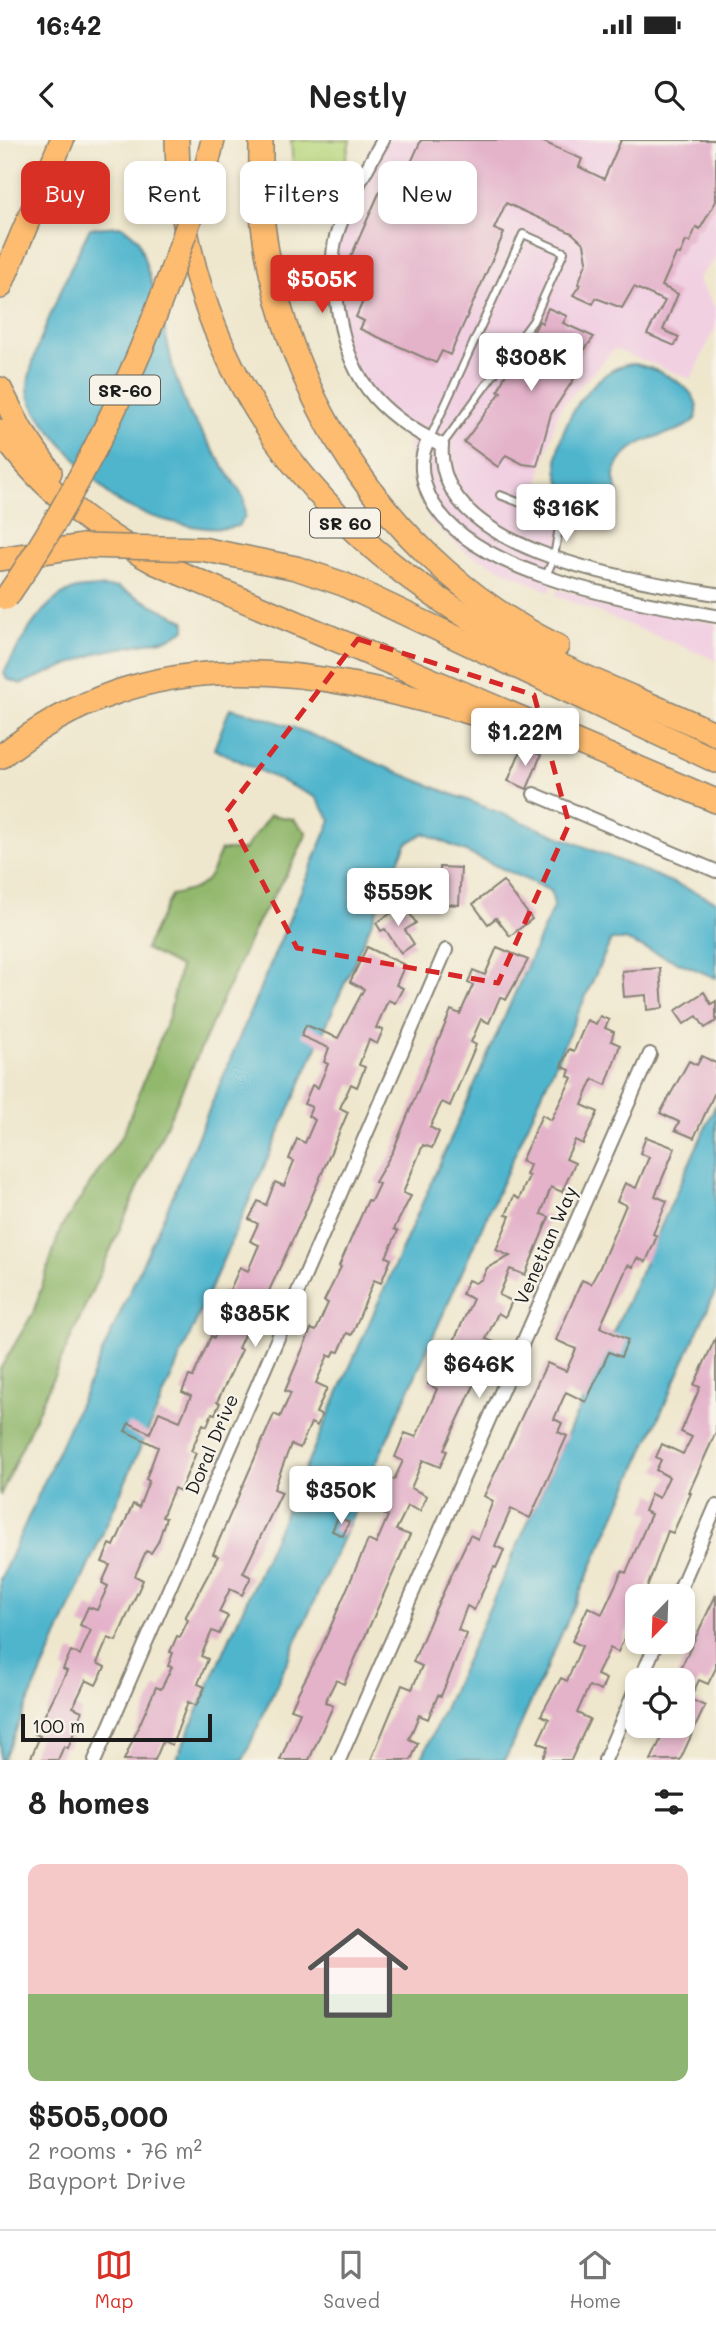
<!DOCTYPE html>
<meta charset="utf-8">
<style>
:root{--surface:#fff;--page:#f6f6f6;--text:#222;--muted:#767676;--line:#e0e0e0;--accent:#d93025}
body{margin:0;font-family:Mali,sans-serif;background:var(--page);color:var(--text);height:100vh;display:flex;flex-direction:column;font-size:26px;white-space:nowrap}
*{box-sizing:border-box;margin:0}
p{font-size:23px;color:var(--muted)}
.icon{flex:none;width:38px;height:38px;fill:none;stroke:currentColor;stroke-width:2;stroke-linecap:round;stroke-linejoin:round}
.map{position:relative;height:1620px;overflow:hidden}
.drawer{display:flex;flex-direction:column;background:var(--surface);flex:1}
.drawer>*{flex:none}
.guide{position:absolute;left:21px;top:21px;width:676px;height:63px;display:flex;gap:14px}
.needle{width:46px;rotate:203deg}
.controls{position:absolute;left:625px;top:1444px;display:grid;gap:14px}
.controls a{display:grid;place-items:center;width:70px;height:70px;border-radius:14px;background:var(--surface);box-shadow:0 4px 10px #0003;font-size:35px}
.scale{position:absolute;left:21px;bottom:18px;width:191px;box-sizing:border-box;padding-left:7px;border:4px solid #1c1c1c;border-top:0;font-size:19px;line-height:24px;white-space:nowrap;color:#1c1c1c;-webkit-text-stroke:5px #f7f3e8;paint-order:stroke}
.price{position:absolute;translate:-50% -60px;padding:0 16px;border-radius:7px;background:#fff;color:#222;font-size:23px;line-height:46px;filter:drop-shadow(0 2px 4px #0008)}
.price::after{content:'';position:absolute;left:50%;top:42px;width:21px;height:16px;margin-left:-10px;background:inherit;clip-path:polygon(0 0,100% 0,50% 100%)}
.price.on{background:var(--accent);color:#fff}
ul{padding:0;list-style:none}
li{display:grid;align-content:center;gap:14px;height:371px;padding:0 28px}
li+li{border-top:2px solid var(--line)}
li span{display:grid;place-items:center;height:217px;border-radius:14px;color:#555}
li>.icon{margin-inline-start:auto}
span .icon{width:126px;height:126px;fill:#fffc;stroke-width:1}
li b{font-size:30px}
h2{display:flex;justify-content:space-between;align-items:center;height:84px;padding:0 28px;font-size:30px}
.tag{padding:0 24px;border-radius:14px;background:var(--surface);box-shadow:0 4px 10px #0003;font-size:24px;line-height:63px}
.tag.on{background:var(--accent);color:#fff}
.status{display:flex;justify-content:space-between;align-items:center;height:49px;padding:0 35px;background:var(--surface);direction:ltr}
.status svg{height:19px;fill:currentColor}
header{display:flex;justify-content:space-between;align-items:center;height:91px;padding:0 28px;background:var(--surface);font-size:32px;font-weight:600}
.tab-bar{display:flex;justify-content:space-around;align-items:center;height:98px;border-top:2px solid var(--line);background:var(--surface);font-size:19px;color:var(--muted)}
.tab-bar a{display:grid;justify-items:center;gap:4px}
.tab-bar .on{color:var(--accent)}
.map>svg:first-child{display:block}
.built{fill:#f1d0e2}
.green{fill:#b8d77e;stroke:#6a7a4d;stroke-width:2}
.forest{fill:#92b86d;stroke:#576a44;stroke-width:2}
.water{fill:#4fb5cd;stroke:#366874;stroke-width:2}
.building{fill:#e4b3ca}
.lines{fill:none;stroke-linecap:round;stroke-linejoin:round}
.lane-casing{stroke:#868274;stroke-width:10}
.street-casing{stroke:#868274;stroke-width:16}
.highway-casing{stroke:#868274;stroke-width:26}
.lane{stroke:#fff;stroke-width:6}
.street{stroke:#fff;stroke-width:12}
.highway{stroke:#febc70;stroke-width:23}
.highway-bridge-casing{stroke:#868274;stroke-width:26;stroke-linecap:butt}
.highway-bridge{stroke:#febc70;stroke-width:23}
.marked{fill:none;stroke:#d62828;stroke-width:5;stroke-dasharray:14 9;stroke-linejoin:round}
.labels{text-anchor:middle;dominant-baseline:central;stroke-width:5;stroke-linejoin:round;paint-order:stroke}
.shield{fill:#f7f3e8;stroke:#5e5c59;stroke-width:2}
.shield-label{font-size:18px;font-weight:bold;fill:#1c1c1c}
.street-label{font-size:19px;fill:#1c1c1c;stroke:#f7f3e8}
</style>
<div class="status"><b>16:42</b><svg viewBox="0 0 49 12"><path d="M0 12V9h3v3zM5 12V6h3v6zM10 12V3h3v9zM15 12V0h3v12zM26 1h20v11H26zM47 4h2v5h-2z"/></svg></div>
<header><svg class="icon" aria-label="back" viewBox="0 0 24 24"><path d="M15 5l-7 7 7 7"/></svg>Nestly<svg class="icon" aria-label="search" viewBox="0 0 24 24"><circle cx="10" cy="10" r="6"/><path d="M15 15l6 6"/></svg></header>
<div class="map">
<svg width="716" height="1620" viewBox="0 0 716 1620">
<rect width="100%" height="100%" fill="#f7f3e8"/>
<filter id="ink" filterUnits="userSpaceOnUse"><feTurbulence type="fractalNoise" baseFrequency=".0143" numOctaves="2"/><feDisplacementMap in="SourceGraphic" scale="14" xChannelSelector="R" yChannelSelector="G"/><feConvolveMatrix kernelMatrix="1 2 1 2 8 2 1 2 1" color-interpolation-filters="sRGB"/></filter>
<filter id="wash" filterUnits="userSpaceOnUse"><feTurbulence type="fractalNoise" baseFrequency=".00686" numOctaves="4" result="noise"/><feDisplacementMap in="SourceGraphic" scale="28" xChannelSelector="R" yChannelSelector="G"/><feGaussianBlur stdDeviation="1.57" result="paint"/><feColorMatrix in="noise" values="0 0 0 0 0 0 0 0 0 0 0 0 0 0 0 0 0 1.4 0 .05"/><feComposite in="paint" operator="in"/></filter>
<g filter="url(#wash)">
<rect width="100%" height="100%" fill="#efe7cd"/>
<!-- built -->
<g class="built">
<path d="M 373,0 L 716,0 L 716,117 L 698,139 L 716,170 L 716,186 L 691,239 L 614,209 L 559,269 L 539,340 L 574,381 L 550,452 L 466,412 L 430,381 L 414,340 L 408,298 L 363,258 L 348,234 L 335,201 L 328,161 L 325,119 L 331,92 Z"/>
<path d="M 558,449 L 628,468 L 716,483 L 716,520 L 555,455 Z"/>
</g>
<!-- green -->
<path class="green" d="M 291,0 L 350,0 L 335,67 L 319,85 L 296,66 Z"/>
<!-- forest -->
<path class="forest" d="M 270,675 L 293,679 L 307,693 L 293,723 L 257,783 L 0,1356 L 0,1229 L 33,1173 L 61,1088 L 123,994 L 169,876 L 180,827 L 145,809 L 171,755 C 207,747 207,744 221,710 L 244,710 Z"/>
<!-- water -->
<g class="water">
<path d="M 122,86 L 138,99 L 156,157 L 81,325 C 66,308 30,273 28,250 C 26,221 75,118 90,88 Z"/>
<path d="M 162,178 L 174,233 L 188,271 L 244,358 L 245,376 L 238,386 C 206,395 141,377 113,358 C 105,352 98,342 90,335 Z"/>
<path d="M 636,224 C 659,230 705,248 696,278 C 681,297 646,291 624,316 C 620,321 614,329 614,336 C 613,343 619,350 619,357 C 607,359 593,363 582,360 C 522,343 582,222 636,224 Z"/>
<path d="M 117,447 L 185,481 L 185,490 L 167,499 L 100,512 L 21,544 L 7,539 L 4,533 C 19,505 41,460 73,450 C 86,446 103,448 117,447 Z"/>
<path d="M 230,568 C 297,583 360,618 424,643 C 522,682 619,719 716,761 L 716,838 L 625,800 L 611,800 L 243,1620 L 176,1620 L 554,765 L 551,751 L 424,693 L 406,704 L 3,1620 L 0,1620 L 0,1440 L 171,1060 L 331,680 L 315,657 L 214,609 Z"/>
<path d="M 716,964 L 716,1150 L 505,1620 L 421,1620 Z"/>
</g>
<g id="blocks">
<!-- building -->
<g class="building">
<path d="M 421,0 L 539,0 L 582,19 L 579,27 L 604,39 L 621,0 L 716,0 L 716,61 L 700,89 L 696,87 L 690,102 L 686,101 L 680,115 L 676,114 L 662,146 L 678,154 L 663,190 L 679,197 L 675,206 L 647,194 L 665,161 L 634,147 L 622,168 L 596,158 L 593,164 L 573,155 L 580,145 L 578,144 L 587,121 L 584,104 L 572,93 L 506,63 L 494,89 L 504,93 L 450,215 L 442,211 L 436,223 L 360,189 L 364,181 L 356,177 L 367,152 L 350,145 L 358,127 L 348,123 L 380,51 L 402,43 Z"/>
<path d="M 548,168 L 567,176 L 563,183 L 594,197 L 573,225 L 581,228 L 551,274 L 537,326 L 523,324 L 506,315 L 498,327 L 464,302 L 501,252 L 498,251 L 513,218 L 528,198 L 530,199 L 539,181 L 542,183 Z"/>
<path d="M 522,607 L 541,615 L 527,649 L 508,641 Z"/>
<path d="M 440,727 L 461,728 L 459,765 L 444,764 L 444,759 L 417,758 L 418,732 L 440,733 Z"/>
<path d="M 503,741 L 532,779 L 510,796 L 496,778 L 488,784 L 473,764 Z"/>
<path d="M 404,765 L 416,783 L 405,790 L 414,804 L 401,813 L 385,789 L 381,791 L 376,783 Z"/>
<path d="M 367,807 L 405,825 L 396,845 L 403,848 L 395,863 L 388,860 L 376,888 L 383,890 L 377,904 L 369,900 L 359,925 L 365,927 L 357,947 L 351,944 L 340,968 L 348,972 L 304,1075 L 251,1190 L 247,1188 L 238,1208 L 242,1210 L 217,1262 L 220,1263 L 215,1274 L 212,1273 L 207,1286 L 203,1284 L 191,1311 L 196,1313 L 180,1351 L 174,1348 L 162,1377 L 166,1378 L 158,1402 L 151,1413 L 146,1411 L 135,1436 L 143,1440 L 116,1501 L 108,1498 L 97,1523 L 105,1527 L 96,1545 L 86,1540 L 73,1567 L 82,1571 L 68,1608 L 64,1606 L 58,1620 L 30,1620 L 40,1596 L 35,1594 L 67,1531 L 63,1529 L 71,1511 L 80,1515 L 91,1490 L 80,1485 L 88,1467 L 97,1470 L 108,1446 L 102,1443 L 110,1425 L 102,1422 L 110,1404 L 114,1406 L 133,1364 L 139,1367 L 149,1341 L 146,1339 L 158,1307 L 125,1291 L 129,1283 L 150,1293 L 159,1272 L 180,1281 L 191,1256 L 182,1252 L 189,1236 L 193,1237 L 211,1196 L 214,1198 L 225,1171 L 227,1164 L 221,1162 L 226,1150 L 229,1152 L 240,1127 L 248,1131 L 259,1105 L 250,1101 L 258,1084 L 249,1079 L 258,1061 L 266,1065 L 275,1042 L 284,1046 L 294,1021 L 289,1019 L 297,999 L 305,1003 L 315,980 L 308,976 L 312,967 L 304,964 L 312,945 L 318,948 L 328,924 L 324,922 L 329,908 L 301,896 L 306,885 L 338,898 L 364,849 L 350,842 Z"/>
<path d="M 497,807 L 528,820 L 506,860 L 500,857 L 489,883 L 481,879 L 471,902 L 476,905 L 450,966 L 442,962 L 430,987 L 439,992 L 432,1008 L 423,1005 L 403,1053 L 411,1056 L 394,1089 L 398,1091 L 386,1117 L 391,1119 L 381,1143 L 374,1140 L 352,1195 L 347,1193 L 339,1212 L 335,1211 L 332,1217 L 328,1215 L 316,1243 L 327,1248 L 316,1273 L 322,1275 L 317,1286 L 311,1283 L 300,1308 L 291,1304 L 274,1349 L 282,1352 L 243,1433 L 251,1437 L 242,1455 L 230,1449 L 219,1472 L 228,1476 L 219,1494 L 212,1491 L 201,1516 L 208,1519 L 198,1544 L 205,1547 L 196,1566 L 188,1562 L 172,1605 L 163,1601 L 155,1620 L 124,1620 L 156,1547 L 161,1549 L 172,1527 L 168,1526 L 173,1513 L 170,1512 L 177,1496 L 180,1497 L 188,1480 L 185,1478 L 218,1416 L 213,1414 L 274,1274 L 280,1277 L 291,1253 L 285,1251 L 311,1189 L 316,1191 L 328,1163 L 324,1161 L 341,1127 L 339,1126 L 368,1060 L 371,1061 L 379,1044 L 375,1042 L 393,1011 L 451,870 L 460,874 L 473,845 L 468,843 L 473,830 L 485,835 Z"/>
<path d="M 660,828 L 663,868 L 647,870 L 646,855 L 624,857 L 622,831 Z"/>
<path d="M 704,852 L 711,864 L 716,861 L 716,881 L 705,888 L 697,876 L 684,884 L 675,871 Z"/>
<path d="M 600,876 L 609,880 L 605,888 L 614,892 L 611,901 L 620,905 L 606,945 L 593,939 L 582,965 L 598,972 L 583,1004 L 575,1000 L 566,1019 L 575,1023 L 562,1052 L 551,1047 L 541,1074 L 549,1077 L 525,1135 L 510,1129 L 499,1155 L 512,1161 L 505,1177 L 498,1173 L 486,1199 L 494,1202 L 444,1310 L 447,1311 L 440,1327 L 423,1320 L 411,1348 L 427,1356 L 420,1371 L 408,1366 L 396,1390 L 410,1395 L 344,1544 L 336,1540 L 325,1562 L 333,1566 L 309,1620 L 280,1620 L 300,1572 L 291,1569 L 299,1551 L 320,1511 L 368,1400 L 376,1404 L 388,1376 L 373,1369 L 388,1337 L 394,1340 L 403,1321 L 395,1317 L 405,1293 L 416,1297 L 437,1249 L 428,1244 L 435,1228 L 443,1232 L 455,1206 L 452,1205 L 473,1159 L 462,1154 L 468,1140 L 475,1143 L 482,1139 L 487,1128 L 510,1116 L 496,1110 L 510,1076 L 506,1075 L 514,1056 L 519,1059 L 529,1036 L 526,1035 L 530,1025 L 521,1021 L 542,975 L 551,980 L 572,938 L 568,936 L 570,930 L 561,926 L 569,909 L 574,911 L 587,880 L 596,884 Z"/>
<path d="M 702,916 L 716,923 L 716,950 L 694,998 L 675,990 L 679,982 L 660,973 L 689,921 L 697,925 Z"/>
<path d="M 646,997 L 675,1008 L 655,1056 L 667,1061 L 653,1094 L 657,1096 L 646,1122 L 637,1118 L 633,1127 L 628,1125 L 600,1187 L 628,1200 L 621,1217 L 609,1212 L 586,1262 L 566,1252 L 554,1279 L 562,1283 L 558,1292 L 567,1296 L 530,1378 L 511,1369 L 495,1406 L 504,1410 L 496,1428 L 494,1427 L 474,1470 L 467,1466 L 458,1490 L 467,1494 L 441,1556 L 438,1555 L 428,1579 L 419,1575 L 409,1599 L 418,1603 L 411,1620 L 371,1620 L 402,1545 L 412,1549 L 422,1526 L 413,1522 L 435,1470 L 470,1395 L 478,1399 L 493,1361 L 484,1356 L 547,1223 L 566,1231 L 576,1209 L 556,1200 L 582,1140 L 591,1144 L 600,1127 L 626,1065 L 617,1061 L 625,1043 L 636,1048 L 649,1017 L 640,1013 Z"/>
<path d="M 716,1197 L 716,1292 L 689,1352 L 691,1353 L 673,1393 L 668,1391 L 644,1456 L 637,1456 L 637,1470 L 618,1512 L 610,1508 L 597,1535 L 606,1539 L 601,1551 L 589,1546 L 577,1573 L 590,1579 L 571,1620 L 542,1620 L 548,1607 L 538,1602 L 549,1579 L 541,1575 L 561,1538 L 567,1541 L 582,1506 L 572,1501 L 588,1467 L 602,1474 L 622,1431 L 626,1433 L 651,1374 L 644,1371 L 651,1354 L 659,1358 L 669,1337 L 656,1330 L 661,1320 L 656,1317 L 662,1304 L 683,1314 L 692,1297 L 681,1292 L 700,1247 L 694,1245 Z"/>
<path d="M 338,1377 L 349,1382 L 343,1396 L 332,1391 Z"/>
<path d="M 716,1455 L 716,1528 L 708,1544 L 699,1540 L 690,1559 L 705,1566 L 680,1620 L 651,1620 L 667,1586 L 682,1586 L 682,1540 L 675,1540 Z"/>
</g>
</g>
</g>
<g filter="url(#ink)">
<use href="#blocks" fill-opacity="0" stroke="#868274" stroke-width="2"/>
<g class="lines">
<!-- lane casing -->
<g class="lane-casing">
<g id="lane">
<path d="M 430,298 L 523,94 L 564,112 L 533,181 L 442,305"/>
<path d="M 500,355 L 546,373 L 559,387 L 554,417 L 546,436"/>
</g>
</g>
<!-- street casing -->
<g class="street-casing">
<g id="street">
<path d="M 383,0 C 366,30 346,64 336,97 C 330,119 334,140 337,162 C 346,235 375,273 442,305 C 433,413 639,441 716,454"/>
<path d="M 429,299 C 421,313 420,329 425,345 C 451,434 638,462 716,476"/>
<path d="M 534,654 L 716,731"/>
<path d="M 677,1456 L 716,1366"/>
<path d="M 640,1540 L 657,1502"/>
<path d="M 95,1620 L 446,810"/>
<path d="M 339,1620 L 650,914"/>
<path d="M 605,1620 L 637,1546"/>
</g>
</g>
<!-- highway casing -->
<g class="highway-casing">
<g id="highway">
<path d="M 177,0 C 180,196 291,364 453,468 C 534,520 629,554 716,594"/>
<path d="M 261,0 C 261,28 260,57 263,85 C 285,263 396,426 557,506"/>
<path d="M 207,24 L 213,0"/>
<path d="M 0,147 L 62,0"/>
<path d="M 0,249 L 21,290 L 50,332"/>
<path d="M 0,291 C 41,349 95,390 156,423 L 716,661"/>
<path d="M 202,409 L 296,428 L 343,444 L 716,621"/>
<path d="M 0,419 L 82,406"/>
<path d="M 0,617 C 153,496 306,527 479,575"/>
</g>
</g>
<!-- lane -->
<use href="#lane" class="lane"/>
<!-- street -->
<use href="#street" class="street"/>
<!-- highway -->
<use href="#highway" class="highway"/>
<!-- highway-bridge casing -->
<g class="highway-bridge-casing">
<g id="highway-bridge">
<path d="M 82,406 L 202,409"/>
<path d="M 6,458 C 98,325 161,179 207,24"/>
</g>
</g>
<!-- highway-bridge -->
<use href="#highway-bridge" class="highway-bridge"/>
</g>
</g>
<!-- marked area -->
<path class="marked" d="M 358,499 L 534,555 L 569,684 L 498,843 L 297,808 L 226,672 Z"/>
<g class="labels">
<!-- shield labels -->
<g class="shield">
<rect x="90" y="235.5" width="70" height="29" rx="5"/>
<rect x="310" y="368.5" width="70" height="29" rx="5"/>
</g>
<g class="shield-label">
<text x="125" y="250">SR-60</text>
<text x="345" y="383">SR 60</text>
</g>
<!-- street labels -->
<g class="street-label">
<text transform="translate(545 1105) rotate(-66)">Venetian Way</text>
<text transform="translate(211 1304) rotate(-67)">Doral Drive</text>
</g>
</g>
</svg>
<div class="controls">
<a><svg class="needle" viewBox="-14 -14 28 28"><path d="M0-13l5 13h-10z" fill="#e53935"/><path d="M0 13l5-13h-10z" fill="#767676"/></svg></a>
<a><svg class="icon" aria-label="locate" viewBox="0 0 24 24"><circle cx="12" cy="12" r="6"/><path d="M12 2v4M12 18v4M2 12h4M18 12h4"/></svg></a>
</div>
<div class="scale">100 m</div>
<b class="price on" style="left:322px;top:175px">$505K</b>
<b class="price" style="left:531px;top:253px">$308K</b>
<b class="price" style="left:566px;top:404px">$316K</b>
<b class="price" style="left:525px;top:628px">$1.22M</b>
<b class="price" style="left:398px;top:788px">$559K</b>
<b class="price" style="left:255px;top:1209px">$385K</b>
<b class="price" style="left:479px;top:1260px">$646K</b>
<b class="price" style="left:341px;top:1386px">$350K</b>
<div class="guide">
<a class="tag on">Buy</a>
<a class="tag">Rent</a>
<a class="tag">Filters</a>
<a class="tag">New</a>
</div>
</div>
<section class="drawer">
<h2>8 homes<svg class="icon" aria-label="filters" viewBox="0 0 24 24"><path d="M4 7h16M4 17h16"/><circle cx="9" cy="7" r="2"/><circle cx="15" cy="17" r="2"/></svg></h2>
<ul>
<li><span style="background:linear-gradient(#f6c9c9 60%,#8fb573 0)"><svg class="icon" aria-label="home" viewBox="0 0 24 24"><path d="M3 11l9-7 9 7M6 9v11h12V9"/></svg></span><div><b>$505,000</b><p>2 rooms · 76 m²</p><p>Bayport Drive</p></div></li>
</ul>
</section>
<nav class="tab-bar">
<a class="on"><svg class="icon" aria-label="map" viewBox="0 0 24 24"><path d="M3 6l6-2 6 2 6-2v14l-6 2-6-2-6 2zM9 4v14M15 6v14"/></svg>Map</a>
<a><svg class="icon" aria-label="saved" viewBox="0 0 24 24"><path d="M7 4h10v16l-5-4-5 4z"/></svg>Saved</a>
<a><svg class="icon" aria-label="home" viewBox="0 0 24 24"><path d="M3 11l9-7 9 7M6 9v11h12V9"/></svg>Home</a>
</nav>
